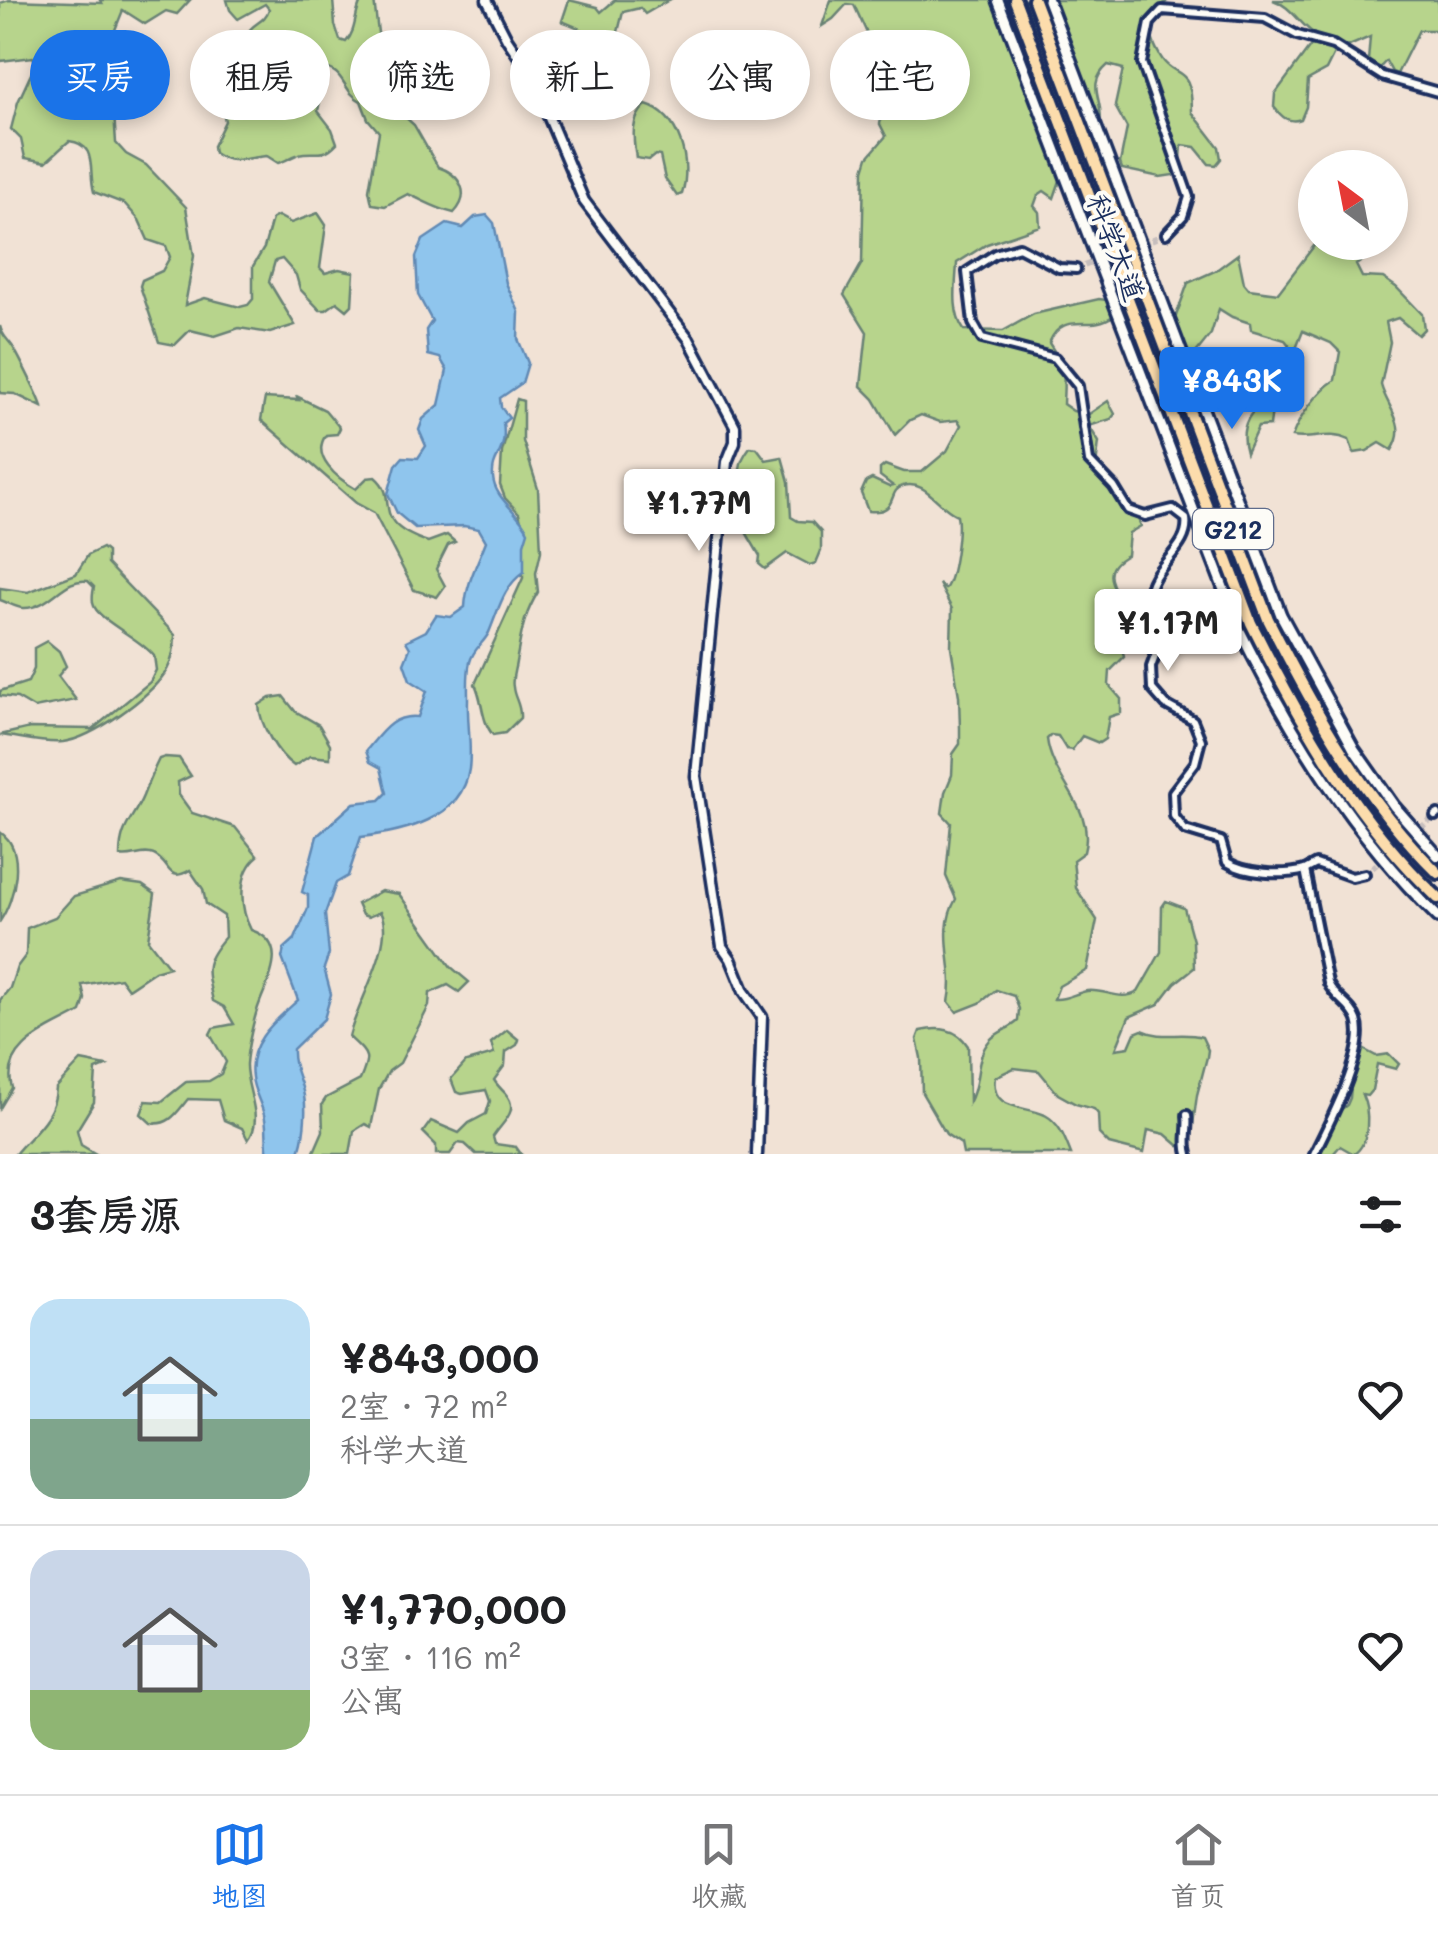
<!DOCTYPE html>
<html lang="zh">
<meta charset="utf-8">
<style>
:root{--surface:#fff;--page:#f2f2f2;--text:#202124;--muted:#757577;--line:#e0e0e0;--accent:#1a73e8}
body{margin:0;font-family:Mali,"LXGW WenKai TC",sans-serif;background:var(--page);color:var(--text);height:100vh;display:flex;flex-direction:column;font-size:38px;white-space:nowrap}
*{box-sizing:border-box;margin:0}
p{font-size:32px;color:var(--muted)}
.icon{flex:none;width:55px;height:55px;fill:none;stroke:currentColor;stroke-width:2;stroke-linecap:round;stroke-linejoin:round}
.map{position:relative;height:1154px;overflow:hidden}
.drawer{display:flex;flex-direction:column;background:var(--surface);flex:1}
.drawer>*{flex:none}
.banner{position:absolute;left:30px;top:30px;width:1380px;height:90px;display:flex;gap:20px}
.needle{width:65px;rotate:328deg}
.fabs{position:absolute;left:1298px;top:150px;display:grid;gap:20px}
.fabs a{display:grid;place-items:center;width:110px;height:110px;border-radius:50%;background:var(--surface);box-shadow:0 5px 15px #0003;font-size:50px}
.price{position:absolute;translate:-50% -85px;padding:0 22px;border-radius:10px;background:#fff;color:#222;font-size:32px;line-height:65px;filter:drop-shadow(0 2px 5px #0008)}
.price::after{content:'';position:absolute;left:50%;top:60px;width:30px;height:22px;margin-left:-15px;background:inherit;clip-path:polygon(0 0,100% 0,50% 100%)}
.price.active{background:var(--accent);color:#fff}
ul{padding:0;list-style:none}
li{display:flex;align-items:center;gap:30px;height:250px;padding:0 30px}
li+li{border-top:2px solid var(--line)}
li span{display:grid;place-items:center;flex:none;width:280px;height:200px;border-radius:30px;color:#555}
li>.icon{margin-inline-start:auto}
span .icon{width:120px;height:120px;fill:#fffc;stroke-width:1}
li b{font-size:42px}
h2{display:flex;justify-content:space-between;align-items:center;height:120px;padding:0 30px;font-size:42px}
.tag{padding:0 35px;border-radius:45px;background:var(--surface);box-shadow:0 5px 15px #0003;font-size:35px;line-height:90px}
.tag.active{background:var(--accent);color:#fff}
.tab-bar{display:flex;justify-content:space-around;align-items:center;height:140px;border-top:2px solid var(--line);background:var(--surface);font-size:28px;color:var(--muted)}
.tab-bar a{display:grid;justify-items:center;gap:5px}
.tab-bar .active{color:var(--accent)}
.map>svg:first-child{display:block}
.green{fill:#b7d48c;stroke:#698275;stroke-width:2.5}
.water{fill:#8fc5ed;stroke:#6189b4;stroke-width:2.5}
.lines{fill:none;stroke-linecap:round;stroke-linejoin:round}
.minor-tunnel{stroke:#c6bebd;stroke-width:6;stroke-dasharray:6 3;stroke-linecap:butt}
.minor-casing{stroke:#1b2f5e;stroke-width:14}
.tertiary-casing{stroke:#1b2f5e;stroke-width:15}
.secondary-casing{stroke:#1b2f5e;stroke-width:16}
.trunk-casing{stroke:#1b2f5e;stroke-width:18}
.minor{stroke:#fdfcf7;stroke-width:6}
.tertiary{stroke:#fdfcf7;stroke-width:8}
.secondary{stroke:#fdfcf7;stroke-width:9}
.trunk{stroke:#fcdcac;stroke-width:10}
.labels{text-anchor:middle;dominant-baseline:central;stroke-width:8;stroke-linejoin:round;paint-order:stroke}
.shield{fill:#fdfcf7;stroke:#5f6c8c;stroke-width:2.5}
.shield-label{font-size:25px;font-weight:bold;fill:#1b2f5e}
.street-label{font-size:28px;fill:#1b2f5e;stroke:#fdfcf7}
</style>
<div class="map">
<svg width="1438" height="1154" viewBox="0 0 1438 1154">
<rect width="100%" height="100%" fill="#f1e2d5"/>
<filter id="ink" filterUnits="userSpaceOnUse"><feTurbulence type="fractalNoise" baseFrequency=".01" numOctaves="2"/><feDisplacementMap in="SourceGraphic" scale="20" xChannelSelector="R" yChannelSelector="G"/><feConvolveMatrix kernelMatrix="1 2 1 2 8 2 1 2 1" color-interpolation-filters="sRGB"/></filter>
<g filter="url(#ink)">
<!-- green -->
<g class="green">
<path d="M 9,0 L 102,3 L 100,0 L 190,0 L 177,14 L 166,11 L 145,24 L 123,10 L 96,77 L 108,85 L 123,82 L 129,85 L 133,112 L 128,118 L 120,110 L 114,112 L 116,143 L 126,154 L 146,165 L 186,207 L 194,256 L 185,305 L 205,298 L 240,307 L 248,305 L 253,299 L 253,266 L 264,248 L 272,219 L 278,216 L 291,223 L 318,213 L 326,225 L 320,268 L 325,273 L 339,269 L 354,272 L 352,305 L 347,310 L 337,302 L 326,310 L 320,310 L 300,289 L 296,275 L 282,259 L 275,261 L 269,282 L 295,325 L 270,333 L 239,328 L 215,336 L 190,330 L 175,345 L 159,342 L 140,286 L 142,280 L 162,271 L 170,257 L 166,246 L 148,240 L 139,220 L 125,204 L 94,192 C 88,170 98,144 69,141 L 46,162 L 25,158 L 21,139 L 11,129 L 18,102 L 36,63 L 33,57 L 0,61 L 0,3 Z"/>
<path d="M 227,0 L 333,0 L 335,25 L 340,40 L 346,42 C 357,30 354,13 362,0 L 374,0 L 379,41 L 395,73 L 403,115 L 414,125 L 438,167 C 460,174 472,194 454,213 C 437,209 424,201 408,194 L 385,206 L 372,204 L 369,190 L 379,132 L 368,119 L 361,101 C 342,92 345,68 321,68 L 315,73 L 323,86 L 318,111 L 332,129 L 337,143 C 325,156 320,152 304,153 C 294,154 287,161 278,163 L 267,156 C 248,157 232,166 214,153 L 213,146 L 225,121 L 219,94 L 246,73 L 234,70 L 232,64 C 239,54 242,45 247,34 C 253,22 265,23 269,9 L 265,4 L 238,19 L 230,10 Z"/>
<path d="M 569,0 L 597,7 L 601,12 L 615,0 L 669,0 L 645,14 L 640,8 L 623,12 L 611,60 L 604,59 C 599,34 584,30 562,21 Z"/>
<path d="M 831,0 L 1168,0 L 1145,21 C 1151,31 1152,42 1158,52 C 1173,83 1192,59 1192,112 L 1219,147 L 1221,159 L 1216,165 L 1209,164 L 1195,147 L 1182,145 L 1180,174 L 1160,177 L 1122,169 L 1120,163 L 1127,128 L 1115,106 L 1123,69 L 1108,65 C 1084,86 1105,100 1100,123 L 1087,123 C 1074,138 1086,153 1083,170 L 1063,172 L 1054,198 L 1044,191 L 1038,195 L 1034,206 L 1039,212 L 1040,226 L 987,244 L 957,263 C 956,284 951,312 964,330 L 1003,331 L 1034,314 L 1099,299 L 1121,302 L 1130,315 L 1156,325 L 1176,316 L 1188,283 L 1215,271 L 1238,254 L 1244,283 L 1249,289 L 1278,293 L 1317,242 L 1360,243 L 1366,258 L 1356,265 L 1362,277 L 1383,278 L 1396,287 L 1422,314 L 1424,329 L 1418,335 L 1398,318 L 1386,322 L 1390,342 L 1381,385 C 1387,408 1409,425 1392,450 L 1380,443 L 1367,451 L 1354,453 L 1349,440 C 1328,430 1314,441 1292,437 C 1299,417 1318,391 1335,380 L 1340,352 L 1331,343 L 1303,331 L 1272,409 L 1270,426 L 1258,427 L 1246,453 C 1237,423 1253,410 1273,391 L 1274,378 L 1289,345 L 1285,340 L 1251,330 L 1250,323 L 1232,317 L 1219,309 L 1211,334 L 1195,354 L 1189,392 L 1151,354 L 1133,348 L 1118,318 L 1113,316 C 1089,333 1063,309 1049,343 C 1067,370 1064,373 1063,404 L 1073,411 L 1089,414 L 1108,401 L 1115,414 L 1111,419 L 1089,426 L 1099,442 L 1096,466 C 1115,479 1133,505 1141,526 L 1129,533 L 1127,555 C 1089,575 1128,597 1128,622 L 1132,622 L 1134,641 L 1122,647 L 1124,657 L 1110,671 L 1109,685 L 1121,699 L 1121,713 L 1109,717 L 1105,739 L 1099,743 L 1082,736 L 1072,750 L 1066,749 L 1058,736 L 1051,735 L 1047,739 C 1052,781 1096,808 1084,852 L 1073,860 L 1076,888 L 1097,920 L 1087,970 L 1059,986 L 1054,999 C 1067,1000 1075,993 1087,991 C 1106,989 1120,1002 1138,992 L 1161,952 L 1162,907 L 1166,901 L 1184,908 L 1193,941 L 1194,968 L 1175,983 L 1159,1004 L 1129,1017 L 1116,1049 L 1129,1047 L 1135,1033 L 1142,1030 C 1163,1040 1182,1031 1202,1037 L 1208,1050 L 1207,1057 L 1197,1095 L 1192,1132 L 1185,1144 L 1179,1146 L 1165,1134 L 1148,1130 L 1144,1153 L 1109,1144 L 1099,1134 L 1098,1114 L 1094,1109 L 1076,1104 L 1058,1094 L 1039,1071 L 1014,1068 L 995,1077 C 990,1111 1024,1105 1045,1115 C 1060,1123 1065,1139 1071,1154 L 963,1154 L 961,1144 L 946,1134 L 922,1093 L 921,1058 L 917,1039 L 920,1031 C 939,1027 957,1028 968,1046 L 969,1103 C 981,1083 974,1058 990,1040 C 998,1031 1010,1029 1018,1021 L 1019,1009 L 1014,996 L 996,990 L 980,1003 L 957,1012 L 949,1002 C 957,967 936,934 956,899 L 946,876 L 951,823 L 942,813 L 945,792 L 952,775 L 953,754 L 960,744 L 960,728 L 959,696 L 951,647 L 952,609 L 939,584 L 945,589 C 954,578 960,529 957,515 C 938,508 926,479 903,486 C 886,491 900,514 868,511 L 861,493 L 866,482 L 872,479 L 889,487 L 893,486 L 880,476 L 880,469 L 885,465 L 904,472 L 922,472 L 947,451 L 961,425 L 958,420 L 940,422 L 921,415 L 910,420 L 895,435 L 874,399 L 861,386 L 867,332 L 844,295 L 862,263 L 864,170 L 868,157 L 886,136 L 880,124 L 886,96 L 865,83 L 863,76 L 871,42 L 854,5 L 847,4 L 833,19 L 822,26 Z"/>
<path d="M 1273,0 L 1438,0 L 1438,30 L 1419,30 L 1397,74 L 1392,72 L 1386,61 L 1373,75 L 1367,73 L 1370,37 L 1335,52 L 1326,70 L 1308,80 L 1306,107 L 1301,119 C 1288,124 1281,116 1274,107 L 1275,94 L 1318,36 C 1300,26 1292,6 1273,0 Z"/>
<path d="M 646,105 C 680,115 692,163 682,194 L 677,196 L 665,179 L 660,156 L 655,155 L 649,160 L 636,158 C 633,138 630,119 646,105 Z"/>
<path d="M 0,326 C 2,336 7,338 13,347 C 18,355 41,400 42,407 L 15,394 L 0,393 Z"/>
<path d="M 296,396 L 325,410 L 340,428 L 337,434 L 326,435 C 310,457 338,479 356,489 L 367,478 L 375,477 C 402,500 366,521 428,542 L 447,535 L 455,542 L 448,545 L 436,569 L 445,586 L 437,597 L 414,590 L 374,513 L 356,503 L 261,420 L 265,398 L 299,400 Z"/>
<path d="M 517,399 L 523,401 L 523,441 L 538,489 L 541,551 L 536,573 L 538,592 C 522,619 522,632 516,662 C 515,670 511,679 513,687 C 514,699 521,704 520,718 L 505,733 L 493,735 C 481,721 483,700 475,684 L 523,578 L 523,528 L 519,513 L 505,498 L 500,485 L 502,452 Z"/>
<path d="M 750,447 L 757,448 L 766,460 L 782,457 L 789,482 L 791,517 L 798,521 L 812,522 L 821,532 L 821,551 L 816,563 L 810,565 L 787,553 L 765,569 L 759,564 L 760,556 L 743,527 L 750,500 C 744,477 731,472 750,447 Z"/>
<path d="M 102,548 L 107,552 L 107,564 L 175,635 C 175,647 172,663 165,673 C 148,698 93,738 63,742 C 43,744 20,737 0,735 L 30,728 L 93,729 L 150,682 L 156,670 L 154,656 C 142,639 96,620 93,603 C 92,598 93,592 94,587 L 88,581 C 63,577 51,609 23,608 C 16,608 7,602 0,600 L 0,588 L 28,592 L 76,574 L 88,555 Z"/>
<path d="M 47,641 L 59,651 L 66,666 L 58,676 L 76,700 L 34,708 L 17,698 L 0,696 L 0,691 L 28,682 L 34,669 L 34,648 Z"/>
<path d="M 283,696 L 295,711 L 319,725 L 330,744 L 330,758 L 310,756 L 294,766 C 277,754 260,725 259,705 L 270,698 Z"/>
<path d="M 165,757 L 179,758 L 191,776 L 178,782 L 179,795 L 192,813 L 235,827 L 258,856 C 238,872 239,907 251,930 C 290,943 269,978 260,1002 C 254,1017 247,1048 246,1064 C 245,1089 265,1118 248,1140 L 242,1128 L 224,1120 L 218,1100 L 188,1099 C 177,1112 170,1126 151,1123 L 141,1114 L 146,1101 L 161,1102 L 186,1082 L 209,1081 L 221,1074 L 226,1062 L 210,1034 L 213,1028 L 234,1024 L 224,1007 L 213,1001 C 206,968 202,964 225,937 L 224,916 L 206,904 L 203,889 L 190,870 C 167,884 171,863 154,855 C 143,850 132,859 120,856 C 120,826 133,820 143,796 C 148,783 153,771 159,759 Z"/>
<path d="M 0,832 C 27,850 15,899 0,921 Z"/>
<path d="M 121,882 L 142,885 L 155,894 L 148,940 L 169,967 L 155,971 L 128,989 L 120,978 L 82,985 L 85,999 L 81,1012 C 55,1028 0,1044 12,1088 L 0,1108 L 0,1000 L 10,988 L 17,967 L 26,955 L 27,928 L 55,917 L 74,896 Z"/>
<path d="M 381,891 L 399,894 L 451,967 L 469,982 L 459,992 L 448,985 L 430,993 L 429,1006 L 400,1063 L 389,1071 L 379,1089 L 371,1127 L 365,1124 L 354,1131 L 350,1154 L 313,1154 L 323,1131 L 322,1104 L 326,1098 L 360,1080 C 371,1055 368,1055 349,1037 C 356,1005 397,940 380,912 L 368,917 L 362,915 L 357,904 Z"/>
<path d="M 507,1030 L 519,1040 L 517,1045 L 506,1052 L 505,1065 L 494,1080 C 497,1085 501,1089 505,1093 C 521,1111 502,1122 493,1137 L 495,1144 L 516,1147 L 521,1154 L 476,1154 L 465,1144 L 458,1143 L 450,1154 L 436,1154 L 436,1145 L 423,1132 L 431,1121 L 459,1133 L 469,1123 L 486,1114 L 490,1101 L 486,1090 L 462,1094 L 456,1092 L 451,1079 L 466,1062 L 494,1054 L 491,1043 Z"/>
<path d="M 1363,1049 L 1376,1056 L 1389,1054 L 1399,1064 L 1396,1069 L 1377,1064 L 1372,1090 L 1367,1096 L 1362,1095 C 1370,1112 1370,1143 1354,1154 L 1340,1146 L 1333,1154 L 1313,1154 L 1335,1114 L 1347,1105 L 1350,1098 L 1353,1064 Z"/>
<path d="M 81,1061 L 106,1066 L 96,1070 L 94,1102 L 77,1130 L 81,1145 L 96,1154 L 15,1154 C 33,1132 55,1118 56,1088 Z"/>
</g>
<!-- water -->
<path class="water" d="M 487,215 L 494,223 L 506,283 L 519,312 L 518,339 L 528,363 L 522,383 L 500,398 L 501,407 L 509,418 L 503,423 C 508,453 491,456 493,477 C 494,498 519,512 528,531 L 524,544 L 524,572 C 504,586 499,608 490,630 C 486,642 473,648 470,662 C 467,673 468,688 468,700 C 467,723 472,747 469,769 C 462,820 402,832 361,837 L 348,876 L 336,883 L 325,914 L 329,954 L 324,968 L 331,994 L 324,1019 L 293,1049 C 292,1068 301,1078 304,1096 C 307,1112 304,1140 298,1154 L 268,1154 C 265,1141 268,1127 264,1115 C 261,1102 253,1090 252,1077 C 247,1043 275,1021 298,1000 L 282,958 L 284,949 L 295,939 L 308,908 L 308,895 L 302,892 L 317,836 L 354,803 L 380,800 L 387,793 L 381,768 L 370,762 L 366,751 C 381,733 392,714 418,717 L 427,691 L 410,680 L 404,663 L 410,648 L 406,641 L 426,631 L 436,615 L 451,617 L 465,607 C 466,584 478,562 486,541 L 479,529 L 464,526 L 415,528 L 397,513 L 388,494 L 396,465 L 403,457 L 418,458 L 426,446 L 419,430 L 423,419 L 439,405 L 447,370 L 440,358 L 428,355 L 426,330 L 432,321 L 418,295 L 416,257 L 423,240 L 447,224 L 463,228 L 475,217 Z"/>
<g class="lines">
<!-- minor-tunnel -->
<g class="minor-tunnel">
<path d="M 1076,269 L 1166,234"/>
<path d="M 1365,874 L 1435,816"/>
</g>
<!-- minor casing -->
<g class="minor-casing">
<g id="minor">
<path d="M 1166,234 L 1183,216 L 1189,197 L 1142,63 L 1150,23 L 1162,10 L 1265,18 L 1297,35 L 1333,45 L 1382,76 L 1438,92"/>
<path d="M 1076,269 L 1059,268 L 1019,247 L 995,254 L 967,272 L 973,323 L 982,339 L 1055,358 L 1078,386 L 1089,461 L 1114,487 L 1128,510 L 1145,516 L 1173,509 L 1186,519 C 1191,550 1149,566 1149,597 C 1148,612 1157,622 1163,635 L 1151,667 L 1152,689 L 1166,705 L 1193,720 L 1201,740 L 1195,763 L 1173,792 L 1174,816 L 1185,830 L 1221,841 L 1227,862 C 1246,874 1283,876 1305,870 L 1328,983 C 1335,999 1352,1005 1357,1020 C 1368,1051 1328,1125 1314,1154"/>
<path d="M 1435,816 L 1438,814"/>
<path d="M 1305,870 L 1316,864 L 1352,877 L 1365,874"/>
<path d="M 1187,1115 C 1189,1129 1184,1140 1188,1154"/>
</g>
</g>
<!-- tertiary casing -->
<g class="tertiary-casing">
<path id="tertiary" d="M 487,0 L 507,39 L 530,73 L 584,201 L 689,339 L 735,426 L 735,442 L 727,462 L 721,521 L 696,776 L 722,946 L 731,959 L 744,991 L 762,1017 L 757,1154"/>
</g>
<!-- secondary casing -->
<g class="secondary-casing">
<g id="secondary">
<path d="M 998,0 L 1239,629 C 1292,736 1352,833 1438,917"/>
<path d="M 1048,0 L 1281,615 L 1354,749 L 1394,806 L 1438,856"/>
</g>
</g>
<!-- trunk casing -->
<g class="trunk-casing">
<g id="trunk">
<path d="M 1015,0 L 1251,623 C 1301,723 1356,821 1438,898"/>
<path d="M 1034,0 L 1268,619 C 1314,710 1364,801 1438,873"/>
</g>
</g>
<!-- minor -->
<use href="#minor" class="minor"/>
<!-- tertiary -->
<use href="#tertiary" class="tertiary"/>
<!-- secondary -->
<use href="#secondary" class="secondary"/>
<!-- trunk -->
<use href="#trunk" class="trunk"/>
</g>
</g>
<g class="labels">
<!-- shield labels -->
<rect class="shield" x="1193" y="509" width="80" height="40" rx="8"/>
<g class="shield-label">
<text x="1233" y="529">G212</text>
</g>
<!-- street labels -->
<g class="street-label">
<text transform="translate(1117 247) rotate(69)">科学大道</text>
</g>
</g>
</svg>
<div class="fabs">
<a><svg class="needle" viewBox="-14 -14 28 28"><path d="M0-13l5 13h-10z" fill="#e53935"/><path d="M0 13l5-13h-10z" fill="#757577"/></svg></a>
</div>
<b class="price active" style="left:1232px;top:432px">¥843K</b>
<b class="price" style="left:699px;top:554px">¥1.77M</b>
<b class="price" style="left:1168px;top:674px">¥1.17M</b>
<div class="banner">
<a class="tag active">买房</a>
<a class="tag">租房</a>
<a class="tag">筛选</a>
<a class="tag">新上</a>
<a class="tag">公寓</a>
<a class="tag">住宅</a>
</div>
</div>
<section class="drawer">
<h2>3套房源<svg class="icon" aria-label="filters" viewBox="0 0 24 24"><path d="M4 7h16M4 17h16"/><circle cx="9" cy="7" r="2"/><circle cx="15" cy="17" r="2"/></svg></h2>
<ul>
<li><span style="background:linear-gradient(#bfe0f5 60%,#7fa58c 0)"><svg class="icon" aria-label="home" viewBox="0 0 24 24"><path d="M3 11l9-7 9 7M6 9v11h12V9"/></svg></span><div><b>¥843,000</b><p>2室 · 72 m²</p><p>科学大道</p></div><svg class="icon" aria-label="heart" viewBox="0 0 24 24"><path d="M12 20l-8-8c-3-5 5-10 8-4 3-6 11-1 8 4z"/></svg></li>
<li><span style="background:linear-gradient(#c9d6e8 70%,#8fb573 0)"><svg class="icon" aria-label="home" viewBox="0 0 24 24"><path d="M3 11l9-7 9 7M6 9v11h12V9"/></svg></span><div><b>¥1,770,000</b><p>3室 · 116 m²</p><p>公寓</p></div><svg class="icon" aria-label="heart" viewBox="0 0 24 24"><path d="M12 20l-8-8c-3-5 5-10 8-4 3-6 11-1 8 4z"/></svg></li>
</ul>
</section>
<nav class="tab-bar">
<a class="active"><svg class="icon" aria-label="map" viewBox="0 0 24 24"><path d="M3 6l6-2 6 2 6-2v14l-6 2-6-2-6 2zM9 4v14M15 6v14"/></svg>地图</a>
<a><svg class="icon" aria-label="saved" viewBox="0 0 24 24"><path d="M7 4h10v16l-5-4-5 4z"/></svg>收藏</a>
<a><svg class="icon" aria-label="home" viewBox="0 0 24 24"><path d="M3 11l9-7 9 7M6 9v11h12V9"/></svg>首页</a>
</nav>
